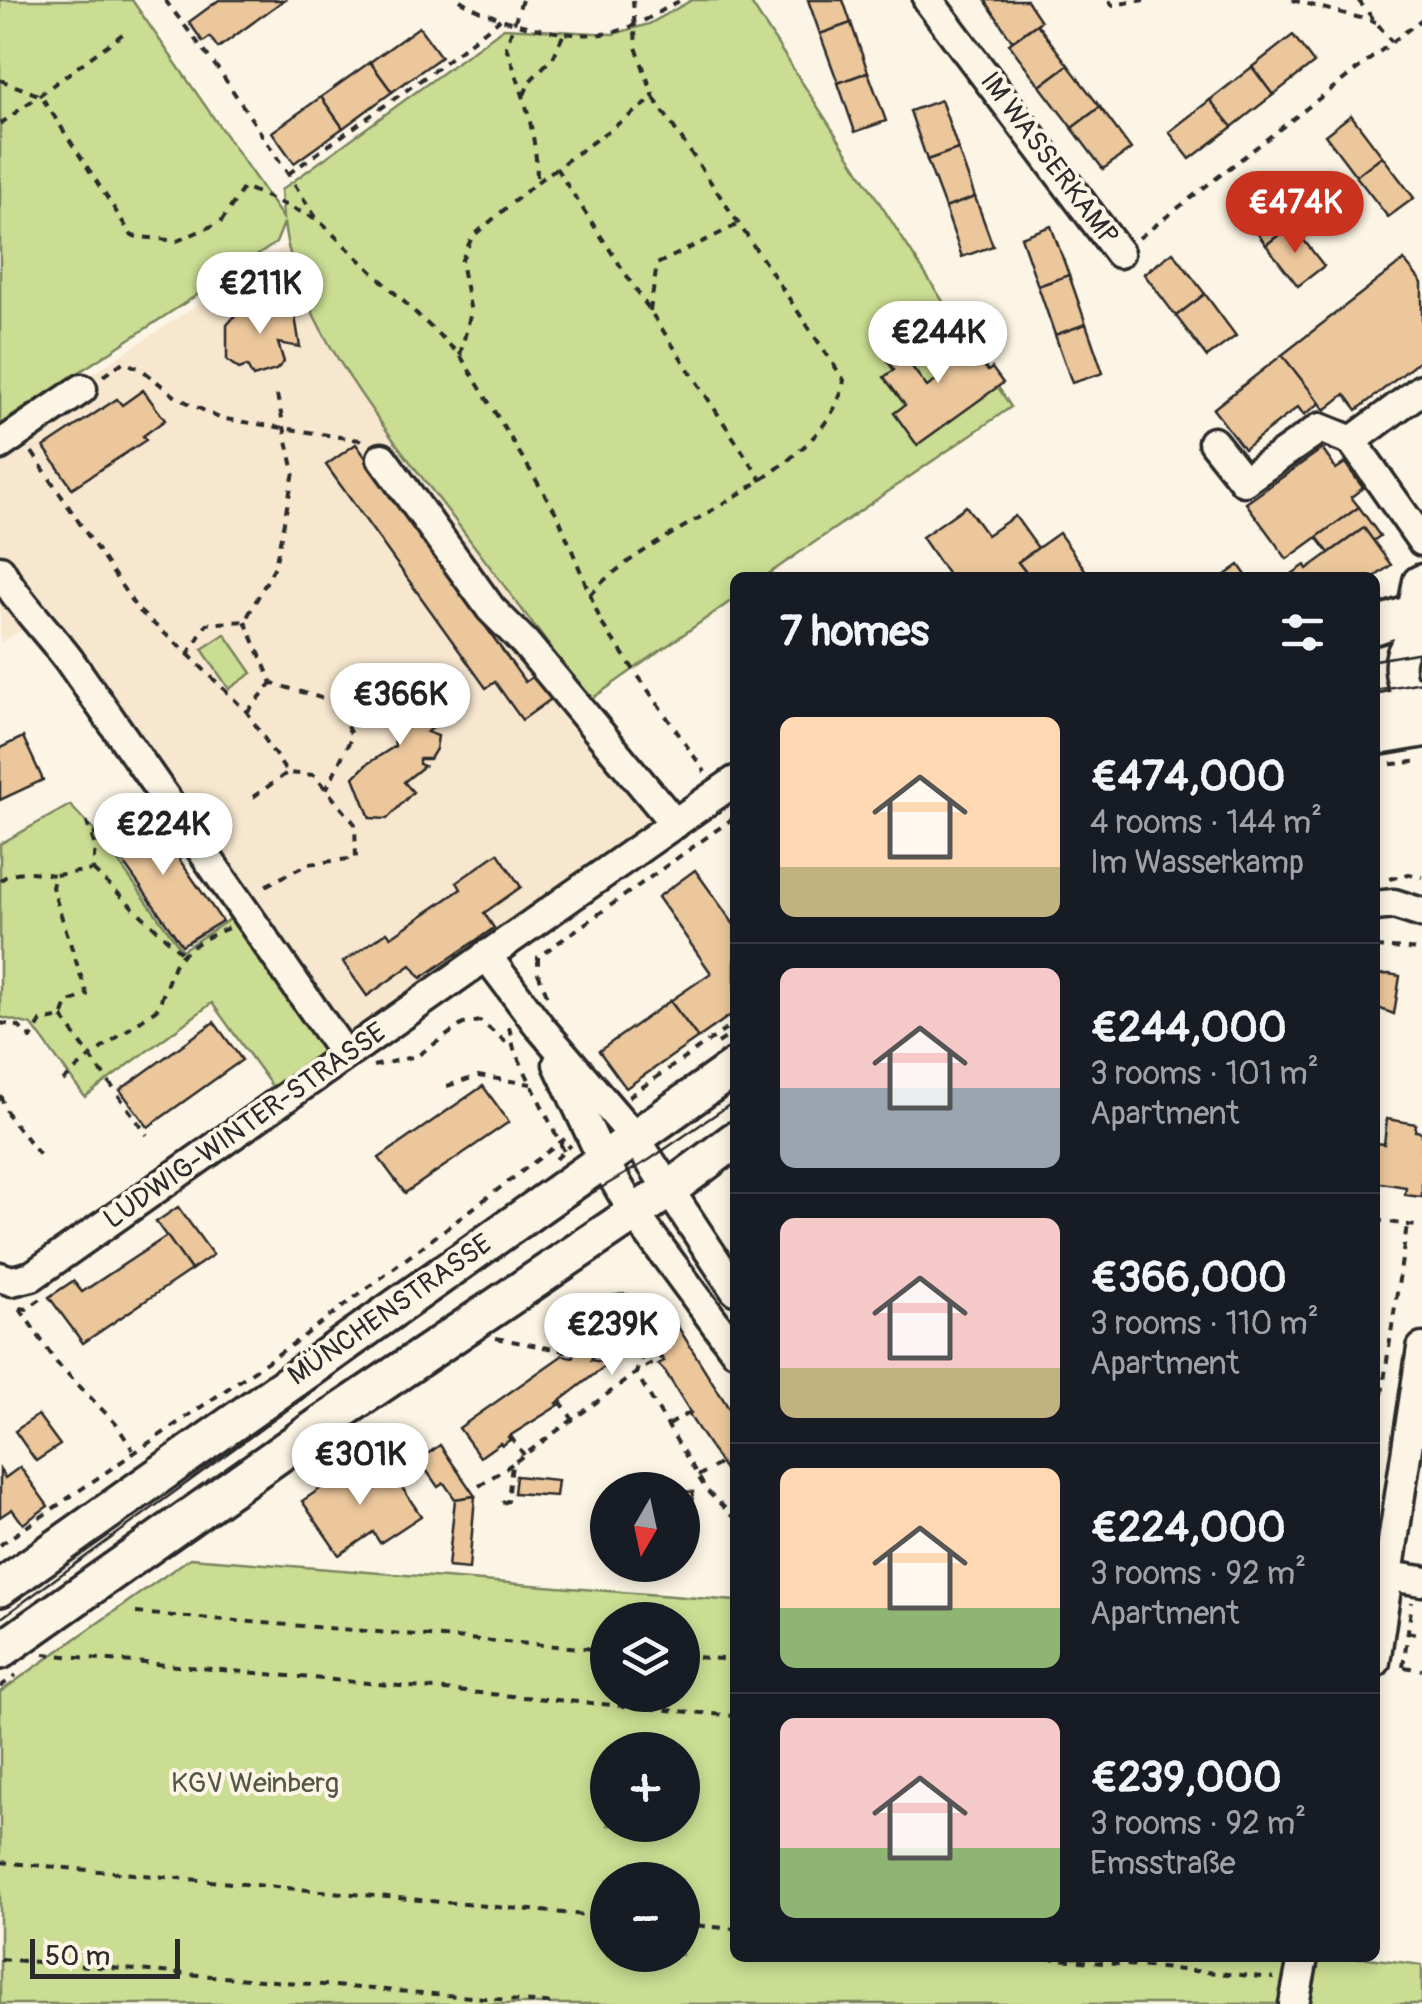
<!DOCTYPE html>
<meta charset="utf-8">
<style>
:root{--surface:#171b24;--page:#242831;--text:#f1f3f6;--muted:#9ea1a6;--line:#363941;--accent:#c8321e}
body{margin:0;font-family:Pangolin,sans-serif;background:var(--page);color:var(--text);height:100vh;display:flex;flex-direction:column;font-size:38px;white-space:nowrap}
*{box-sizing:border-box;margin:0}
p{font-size:32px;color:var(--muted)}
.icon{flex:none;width:55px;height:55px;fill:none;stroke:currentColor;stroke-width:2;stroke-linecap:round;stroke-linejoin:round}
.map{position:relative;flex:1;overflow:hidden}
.drawer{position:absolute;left:730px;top:572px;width:650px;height:1390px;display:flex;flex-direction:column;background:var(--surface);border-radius:15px;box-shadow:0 5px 15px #0003}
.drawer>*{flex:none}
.needle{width:65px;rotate:189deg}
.fabs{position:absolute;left:590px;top:1472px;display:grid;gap:20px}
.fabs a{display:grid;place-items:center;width:110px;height:110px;border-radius:50%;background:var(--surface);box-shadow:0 5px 15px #0003;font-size:50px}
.scale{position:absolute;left:30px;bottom:25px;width:150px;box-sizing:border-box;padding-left:10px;border:5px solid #2b2b2b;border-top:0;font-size:28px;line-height:35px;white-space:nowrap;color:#2b2b2b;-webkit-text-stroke:8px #fcf5e5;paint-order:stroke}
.price{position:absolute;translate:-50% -85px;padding:0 22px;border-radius:35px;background:#fff;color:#222;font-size:32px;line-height:65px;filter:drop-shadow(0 2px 5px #0008)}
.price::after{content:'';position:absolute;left:50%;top:60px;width:30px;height:22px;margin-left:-15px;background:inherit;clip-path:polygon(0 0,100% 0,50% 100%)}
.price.on{background:var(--accent);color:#fff}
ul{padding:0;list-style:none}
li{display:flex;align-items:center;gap:30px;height:250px;padding:0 50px}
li+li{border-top:2px solid var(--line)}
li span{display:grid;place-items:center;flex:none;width:280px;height:200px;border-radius:15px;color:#555}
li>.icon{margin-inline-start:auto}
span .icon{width:120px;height:120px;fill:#fffc;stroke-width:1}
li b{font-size:42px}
h2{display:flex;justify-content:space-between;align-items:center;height:120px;padding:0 50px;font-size:42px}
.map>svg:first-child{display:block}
.built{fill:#f7e7cf}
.green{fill:#cadd92;stroke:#7a845e;stroke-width:2.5;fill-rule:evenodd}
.building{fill:#ecc79c;stroke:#2b2b2b;stroke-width:2.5}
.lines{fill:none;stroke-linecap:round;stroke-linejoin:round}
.minor-casing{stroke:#2b2b2b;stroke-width:35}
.major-casing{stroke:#2b2b2b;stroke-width:42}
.path{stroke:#2b2b2b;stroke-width:4;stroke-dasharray:8 8;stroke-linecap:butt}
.minor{stroke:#fcf5e5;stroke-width:28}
.major{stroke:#fcf5e5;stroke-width:35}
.tram{stroke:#2b2b2b;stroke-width:2.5}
.labels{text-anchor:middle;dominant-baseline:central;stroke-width:8;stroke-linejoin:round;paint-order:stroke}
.street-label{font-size:28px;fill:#2b2b2b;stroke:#fcf5e5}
.park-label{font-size:28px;fill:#535845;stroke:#fcf5e5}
</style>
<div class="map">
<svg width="1422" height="2004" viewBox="0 0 1422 2004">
<rect width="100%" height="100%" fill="#fcf5e5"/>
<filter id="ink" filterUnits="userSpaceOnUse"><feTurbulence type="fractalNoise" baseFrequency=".01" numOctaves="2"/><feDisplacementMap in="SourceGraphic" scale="20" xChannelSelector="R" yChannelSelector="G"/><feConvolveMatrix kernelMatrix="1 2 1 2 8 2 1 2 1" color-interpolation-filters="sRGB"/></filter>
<g filter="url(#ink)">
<!-- built -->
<path class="built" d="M 291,243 L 374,416 L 674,811 L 344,1038 L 47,615 L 0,643 L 0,435 Z"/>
<!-- green -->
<g class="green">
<path d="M 0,0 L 132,0 L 283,218 L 281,190 L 504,28 L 613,34 L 649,24 L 692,0 L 749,0 L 1011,407 L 764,577 L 735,578 L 735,598 L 590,700 C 543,637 495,574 448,511 C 389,434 295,321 284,223 L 276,243 L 0,424 Z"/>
<path d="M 225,634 L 252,673 L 229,689 L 202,649 Z"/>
<path d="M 70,805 L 101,838 L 182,950 L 230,919 L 325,1053 L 274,1089 L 212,1003 L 85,1097 L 32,1025 L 0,1017 L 0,844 Z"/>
<path d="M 190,1558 L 735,1601 L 735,1958 L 1294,1958 L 1285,2004 L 0,2004 L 0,1692 ZM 608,1620 L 682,1620 L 682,1695 L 608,1695 ZM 608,1750 L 682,1750 L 682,1825 L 608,1825 ZM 608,1880 L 682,1880 L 682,1955 L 608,1955 Z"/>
<path d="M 1310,1958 L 1369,1958 L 1422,1965 L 1422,2004 L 1302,2004 Z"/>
</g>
<!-- building -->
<g class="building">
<path d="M 219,0 L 284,0 L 218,48 L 210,37 L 203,42 L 189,22 Z"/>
<path d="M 808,0 L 843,0 L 851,23 L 820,34 Z"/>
<path d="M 985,0 L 1027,0 L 1041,21 L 1012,41 Z"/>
<path d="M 851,23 L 868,72 L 838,83 L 820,34 Z"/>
<path d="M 1037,24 L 1068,65 L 1040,86 L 1009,44 Z"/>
<path d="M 419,27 L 441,57 L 392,92 L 370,62 Z"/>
<path d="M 1293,35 L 1314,63 L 1273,95 L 1252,67 Z"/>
<path d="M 370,62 L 392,92 L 343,128 L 321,97 Z"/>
<path d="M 1068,65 L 1100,107 L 1072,128 L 1040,86 Z"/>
<path d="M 1252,67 L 1273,95 L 1232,127 L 1210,100 Z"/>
<path d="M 868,72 L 886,121 L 855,132 L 838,83 Z"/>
<path d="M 321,97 L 343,128 L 294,163 L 272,132 Z"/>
<path d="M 941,100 L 958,149 L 927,160 L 910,111 Z"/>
<path d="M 1210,100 L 1232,127 L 1190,159 L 1169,132 Z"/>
<path d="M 1100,107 L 1131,149 L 1103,169 L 1072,128 Z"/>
<path d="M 1351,115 L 1382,156 L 1356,176 L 1325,135 Z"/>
<path d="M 958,149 L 975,197 L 945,208 L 927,160 Z"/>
<path d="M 1382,156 L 1414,198 L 1388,217 L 1356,176 Z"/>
<path d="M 1261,183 L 1292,225 L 1266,245 L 1235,203 Z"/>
<path d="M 975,197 L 993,246 L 962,257 L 945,208 Z"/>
<path d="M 1292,225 L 1324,266 L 1298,286 L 1266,245 Z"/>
<path d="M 1051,226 L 1069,275 L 1038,286 L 1021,237 Z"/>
<path d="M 1173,252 L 1205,294 L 1176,316 L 1144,274 Z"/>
<path d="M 1404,260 L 1422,283 L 1422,359 L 1357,410 L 1345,394 L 1325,410 L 1282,355 Z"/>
<path d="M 1069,275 L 1086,324 L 1055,335 L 1038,286 Z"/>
<path d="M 1205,294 L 1236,336 L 1207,357 L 1176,316 Z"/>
<path d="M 250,299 L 262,300 L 268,305 L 276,302 L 295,316 L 300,347 L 278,343 L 284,362 L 276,370 L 253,377 L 247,366 L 239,369 L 227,360 L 227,325 Z"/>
<path d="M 940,324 L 960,352 L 951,359 L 956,366 L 974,352 L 988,371 L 992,368 L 1003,383 L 917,445 L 894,413 L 905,405 L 884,377 L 894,370 L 888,362 L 901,352 L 927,387 L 942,376 L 929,358 L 924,361 L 912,344 Z"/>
<path d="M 1086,324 L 1103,373 L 1072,383 L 1055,335 Z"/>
<path d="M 1282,355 L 1320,403 L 1304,415 L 1298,407 L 1244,449 L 1213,409 Z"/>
<path d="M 143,390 L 165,420 L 143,436 L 146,440 L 72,488 L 44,447 L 117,399 L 122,405 Z"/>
<path d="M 356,444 L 525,682 L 544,669 L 561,692 L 522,720 L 495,682 L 486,688 L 326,465 Z"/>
<path d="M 1322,449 L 1336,469 L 1345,463 L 1363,488 L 1351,497 L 1359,507 L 1287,559 L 1246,503 Z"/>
<path d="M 966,506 L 987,535 L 1015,516 L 1038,548 L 1018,562 L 1025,571 L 1016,578 L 950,578 L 922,537 Z"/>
<path d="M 1359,507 L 1380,536 L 1373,541 L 1364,528 L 1329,553 L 1317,537 Z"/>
<path d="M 1364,528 L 1391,565 L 1373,578 L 1294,578 L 1292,574 L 1305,565 L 1307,569 Z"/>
<path d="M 1059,533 L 1091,578 L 1029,578 L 1025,571 L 1018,562 Z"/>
<path d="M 1239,565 L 1248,578 L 1221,578 Z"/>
<path d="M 406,670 L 417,687 L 431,686 L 438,698 L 431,703 L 436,726 L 427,732 L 438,736 L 436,749 L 430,759 L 419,759 L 419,764 L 424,766 L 404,782 L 413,792 L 387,819 L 370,818 L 354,777 L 367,764 L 395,746 L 394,736 L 399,727 L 384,677 Z"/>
<path d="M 23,737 L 43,780 L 0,800 L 0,748 Z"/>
<path d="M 145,810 L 222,921 L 182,945 L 105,837 Z"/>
<path d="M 498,853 L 521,887 L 484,913 L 494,928 L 421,978 L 411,965 L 367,996 L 343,962 L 387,932 L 391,937 L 461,889 L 457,882 Z"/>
<path d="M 695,870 L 735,926 L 735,1012 L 698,1038 L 670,1001 L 711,973 L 658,897 Z"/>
<path d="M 1389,974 L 1400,976 L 1394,1014 L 1375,1007 L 1375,975 Z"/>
<path d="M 670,1001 L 698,1038 L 626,1088 L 599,1051 Z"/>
<path d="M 214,1022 L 242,1060 L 148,1127 L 120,1090 Z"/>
<path d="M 483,1086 L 509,1122 L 405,1193 L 379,1158 Z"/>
<path d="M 1387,1119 L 1416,1124 L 1415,1131 L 1422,1132 L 1422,1197 L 1405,1195 L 1406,1187 L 1375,1182 L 1375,1143 L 1384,1144 Z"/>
<path d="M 178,1207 L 213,1255 L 191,1270 L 156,1222 Z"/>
<path d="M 167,1236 L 191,1270 L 83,1343 L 49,1297 L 73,1281 L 82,1292 Z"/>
<path d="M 624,1294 L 649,1299 L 670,1314 L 735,1418 L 735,1485 L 689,1415 L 691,1413 L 665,1371 L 658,1364 L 664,1361 L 661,1357 L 647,1336 L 634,1327 L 617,1326 L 601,1335 L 591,1360 L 609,1363 L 557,1403 L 559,1405 L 508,1437 L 510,1440 L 502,1445 L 500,1443 L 480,1457 L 459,1428 L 563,1355 L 573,1357 L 574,1348 L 562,1346 L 565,1334 L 579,1313 L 600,1298 Z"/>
<path d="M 38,1415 L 60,1445 L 36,1461 L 15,1431 Z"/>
<path d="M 440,1445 L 475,1496 L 455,1499 L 444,1483 L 438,1487 L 419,1460 Z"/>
<path d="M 363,1460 L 381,1486 L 395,1477 L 421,1516 L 380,1543 L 373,1532 L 339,1555 L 302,1501 Z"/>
<path d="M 20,1467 L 48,1506 L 23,1524 L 12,1509 L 0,1517 L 0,1470 L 5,1478 Z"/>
<path d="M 516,1476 L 558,1480 L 556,1496 L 514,1493 Z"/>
<path d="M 682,1491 L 693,1492 L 692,1508 L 682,1507 Z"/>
<path d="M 475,1496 L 469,1569 L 448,1567 L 455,1499 Z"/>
</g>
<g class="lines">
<!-- minor casing -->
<g class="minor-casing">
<g id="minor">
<path d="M 928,0 L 1119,253"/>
<path d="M 1352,441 L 1422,389"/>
<path d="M 1213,442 L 1244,481 L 1320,428 L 1352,441 L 1422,541"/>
<path d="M 0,445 L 82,389"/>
<path d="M 382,458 L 491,609 L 525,643 L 675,824"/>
<path d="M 0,570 C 18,603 46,629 69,660 L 345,1055"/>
<path d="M 1412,612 L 1418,581 L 1422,579"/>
<path d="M 1422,635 C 1399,643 1396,663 1403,685 L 1422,697"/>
<path d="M 1375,710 L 1422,699"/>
<path d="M 1375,906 L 1394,904 L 1422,913"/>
<path d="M 486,955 L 540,1027 L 635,1138 L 735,1290"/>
<path d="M 558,1064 L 603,1160 L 634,1213 L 735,1350"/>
<path d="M 0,1277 L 12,1281 L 32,1276 L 735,781"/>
<path d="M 1389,1576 L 1422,1581"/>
<path d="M 1375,1662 L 1422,1348"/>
<path d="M 1294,2004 L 1303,1958"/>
</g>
</g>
<!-- major casing -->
<g class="major-casing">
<g id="major">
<path d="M 1375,626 L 1422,610"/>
<path d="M 1375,737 L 1422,729"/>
<path d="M 0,1588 L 735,1067"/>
<path d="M 0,1651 L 319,1426 L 667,1191 L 735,1140"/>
</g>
</g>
<!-- path -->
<g class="path">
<path d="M 165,0 L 221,73 L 292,180"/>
<path d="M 460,0 C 494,22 562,38 602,34 C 629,32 657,13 681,0"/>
<path d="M 522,0 L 506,47 C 523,92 537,133 537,182"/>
<path d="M 633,0 L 636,47 L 654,98"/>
<path d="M 1109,0 L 1112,5 L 1144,0"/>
<path d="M 1292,0 L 1376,22"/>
<path d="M 1358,0 L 1392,42"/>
<path d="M 0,80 L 41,96 L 132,236 L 177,241 L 221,222 L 244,187 L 317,219 L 460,355 L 558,516 L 602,624 L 705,772"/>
<path d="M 524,95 L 530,81 L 554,56 L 564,33"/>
<path d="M 0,124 L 128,30"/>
<path d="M 556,168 L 762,481"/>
<path d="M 288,174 L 432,72 L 500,19"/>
<path d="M 294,184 L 317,219"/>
<path d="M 1139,238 L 1422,19"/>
<path d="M 650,311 L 657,264 L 739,224"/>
<path d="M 460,355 L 471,312 L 461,262 L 472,237 L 537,182 L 654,98 L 844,380 C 829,476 648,526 589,596"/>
<path d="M 103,376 L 123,362 L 141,369 L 176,397 L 219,418 L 360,440 L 365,444"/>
<path d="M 32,452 L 137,609 L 188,654 L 207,624 L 245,621 L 275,566 L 294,472 L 276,391"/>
<path d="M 245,621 L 272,683 L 334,702 L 352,736 L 326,790"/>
<path d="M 188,654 L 247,712 L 287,773 L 314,775 L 355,824 L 356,858 L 308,864 L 259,889"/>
<path d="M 247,712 L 272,683"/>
<path d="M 1375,766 L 1422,761"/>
<path d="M 253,797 L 287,773"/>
<path d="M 93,835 L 146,806"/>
<path d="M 93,870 L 183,954"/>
<path d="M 1390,879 L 1409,874 L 1422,877"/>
<path d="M 0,881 C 14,867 37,873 55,875"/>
<path d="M 1375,947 L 1422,950"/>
<path d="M 547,995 L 538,973 L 538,957 L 735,817"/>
<path d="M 62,1017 L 147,1135"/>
<path d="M 0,1023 L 18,1026 L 31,1038 L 41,1021 L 62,1017 L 67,1003 L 87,995 L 52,887 L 55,875 L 93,870 L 95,846 L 85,817"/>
<path d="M 509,1027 L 514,1049 L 564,1151"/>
<path d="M 718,1043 L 735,1032"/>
<path d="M 373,1066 L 417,1056 L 463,1024 L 480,1021 L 512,1047"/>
<path d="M 63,1081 L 91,1056 L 158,1008 L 174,965 L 183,954 L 202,940 L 230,927"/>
<path d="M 447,1086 L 478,1076 L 531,1084"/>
<path d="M 0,1095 L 9,1117 L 44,1160"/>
<path d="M 628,1097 L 735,1023"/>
<path d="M 556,1159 L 571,1145"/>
<path d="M 1375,1220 L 1422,1227"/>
<path d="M 20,1308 L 27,1309 L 42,1298"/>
<path d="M 20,1309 L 57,1363 L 116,1424 L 133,1450"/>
<path d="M 496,1338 L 574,1353"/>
<path d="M 649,1338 L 636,1373 L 661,1357"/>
<path d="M 560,1401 L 573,1420"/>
<path d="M 669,1425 L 690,1412"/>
<path d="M 510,1436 L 524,1455"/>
<path d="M 1375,1442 L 1407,1225"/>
<path d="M 327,1457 L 360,1434"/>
<path d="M 698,1476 L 721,1463"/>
<path d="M 479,1486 L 512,1464"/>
<path d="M 502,1503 L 508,1501 L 512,1464 L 636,1373 L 707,1491 L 735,1518"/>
<path d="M 0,1545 L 300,1339 L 566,1138"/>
<path d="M 136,1613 L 608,1650"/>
<path d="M 1407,1632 L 1422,1635"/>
<path d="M 44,1654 L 735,1716"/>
<path d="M 682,1656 L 735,1660"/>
<path d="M 1403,1667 L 1412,1602"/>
<path d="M 1404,1667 L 1422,1670"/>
<path d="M 0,1687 L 16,1675"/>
<path d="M 0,1862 L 608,1917"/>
<path d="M 682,1924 L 735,1929"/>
<path d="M 1047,1958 L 1274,1978"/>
<path d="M 0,1959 L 558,2004"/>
</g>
<!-- minor -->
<use href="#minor" class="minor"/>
<!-- major -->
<use href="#major" class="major"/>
<!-- tram -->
<g class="tram">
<path d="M 1375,660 L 1422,652"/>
<path d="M 1375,690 L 1422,682"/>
<path d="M 0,1619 L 404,1325 L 587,1196 L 649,1160 L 735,1101"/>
</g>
</g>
</g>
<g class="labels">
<!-- street labels -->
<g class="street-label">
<text transform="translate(1049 159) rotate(53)">IM WASSERKAMP</text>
<text transform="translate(245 1126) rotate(-35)">LUDWIG-WINTER-STRASSE</text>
<text transform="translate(390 1310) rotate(-35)">MÜNCHENSTRASSE</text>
</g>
<!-- park labels -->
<g class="park-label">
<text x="255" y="1783">KGV Weinberg</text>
</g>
</g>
</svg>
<div class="fabs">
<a><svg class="needle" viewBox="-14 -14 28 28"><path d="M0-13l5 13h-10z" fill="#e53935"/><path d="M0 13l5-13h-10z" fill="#9ea1a6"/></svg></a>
<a><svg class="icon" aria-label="layers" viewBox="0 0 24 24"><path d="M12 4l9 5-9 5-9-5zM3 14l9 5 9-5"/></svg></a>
<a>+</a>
<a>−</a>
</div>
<div class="scale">50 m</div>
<b class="price on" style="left:1295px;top:256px">€474K</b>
<b class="price" style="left:260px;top:337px">€211K</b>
<b class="price" style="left:938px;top:386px">€244K</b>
<b class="price" style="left:400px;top:748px">€366K</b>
<b class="price" style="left:163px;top:878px">€224K</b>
<b class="price" style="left:612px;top:1378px">€239K</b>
<b class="price" style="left:360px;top:1508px">€301K</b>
<section class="drawer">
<h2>7 homes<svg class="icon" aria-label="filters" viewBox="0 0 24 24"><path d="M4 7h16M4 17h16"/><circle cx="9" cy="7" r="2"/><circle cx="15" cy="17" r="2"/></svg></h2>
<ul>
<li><span style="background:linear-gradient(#ffd9b3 75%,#c2b280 0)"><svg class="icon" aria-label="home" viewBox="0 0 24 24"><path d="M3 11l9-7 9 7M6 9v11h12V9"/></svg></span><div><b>€474,000</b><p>4 rooms · 144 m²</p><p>Im Wasserkamp</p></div></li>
<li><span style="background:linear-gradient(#f6c9c9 60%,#9aa5b1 0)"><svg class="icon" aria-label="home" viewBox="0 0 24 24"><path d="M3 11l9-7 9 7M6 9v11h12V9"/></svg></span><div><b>€244,000</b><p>3 rooms · 101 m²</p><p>Apartment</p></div></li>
<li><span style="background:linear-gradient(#f6c9c9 75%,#c2b280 0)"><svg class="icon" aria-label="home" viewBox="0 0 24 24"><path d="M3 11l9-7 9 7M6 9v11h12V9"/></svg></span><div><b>€366,000</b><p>3 rooms · 110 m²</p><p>Apartment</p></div></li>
<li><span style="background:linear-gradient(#ffd9b3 70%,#8fb573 0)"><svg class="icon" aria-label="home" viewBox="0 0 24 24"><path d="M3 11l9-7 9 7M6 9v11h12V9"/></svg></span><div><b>€224,000</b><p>3 rooms · 92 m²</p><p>Apartment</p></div></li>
<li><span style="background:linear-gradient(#f6c9c9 65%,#8fb573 0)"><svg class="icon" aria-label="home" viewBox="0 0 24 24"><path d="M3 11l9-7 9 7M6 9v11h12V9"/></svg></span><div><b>€239,000</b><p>3 rooms · 92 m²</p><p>Emsstraße</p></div></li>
</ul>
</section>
</div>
